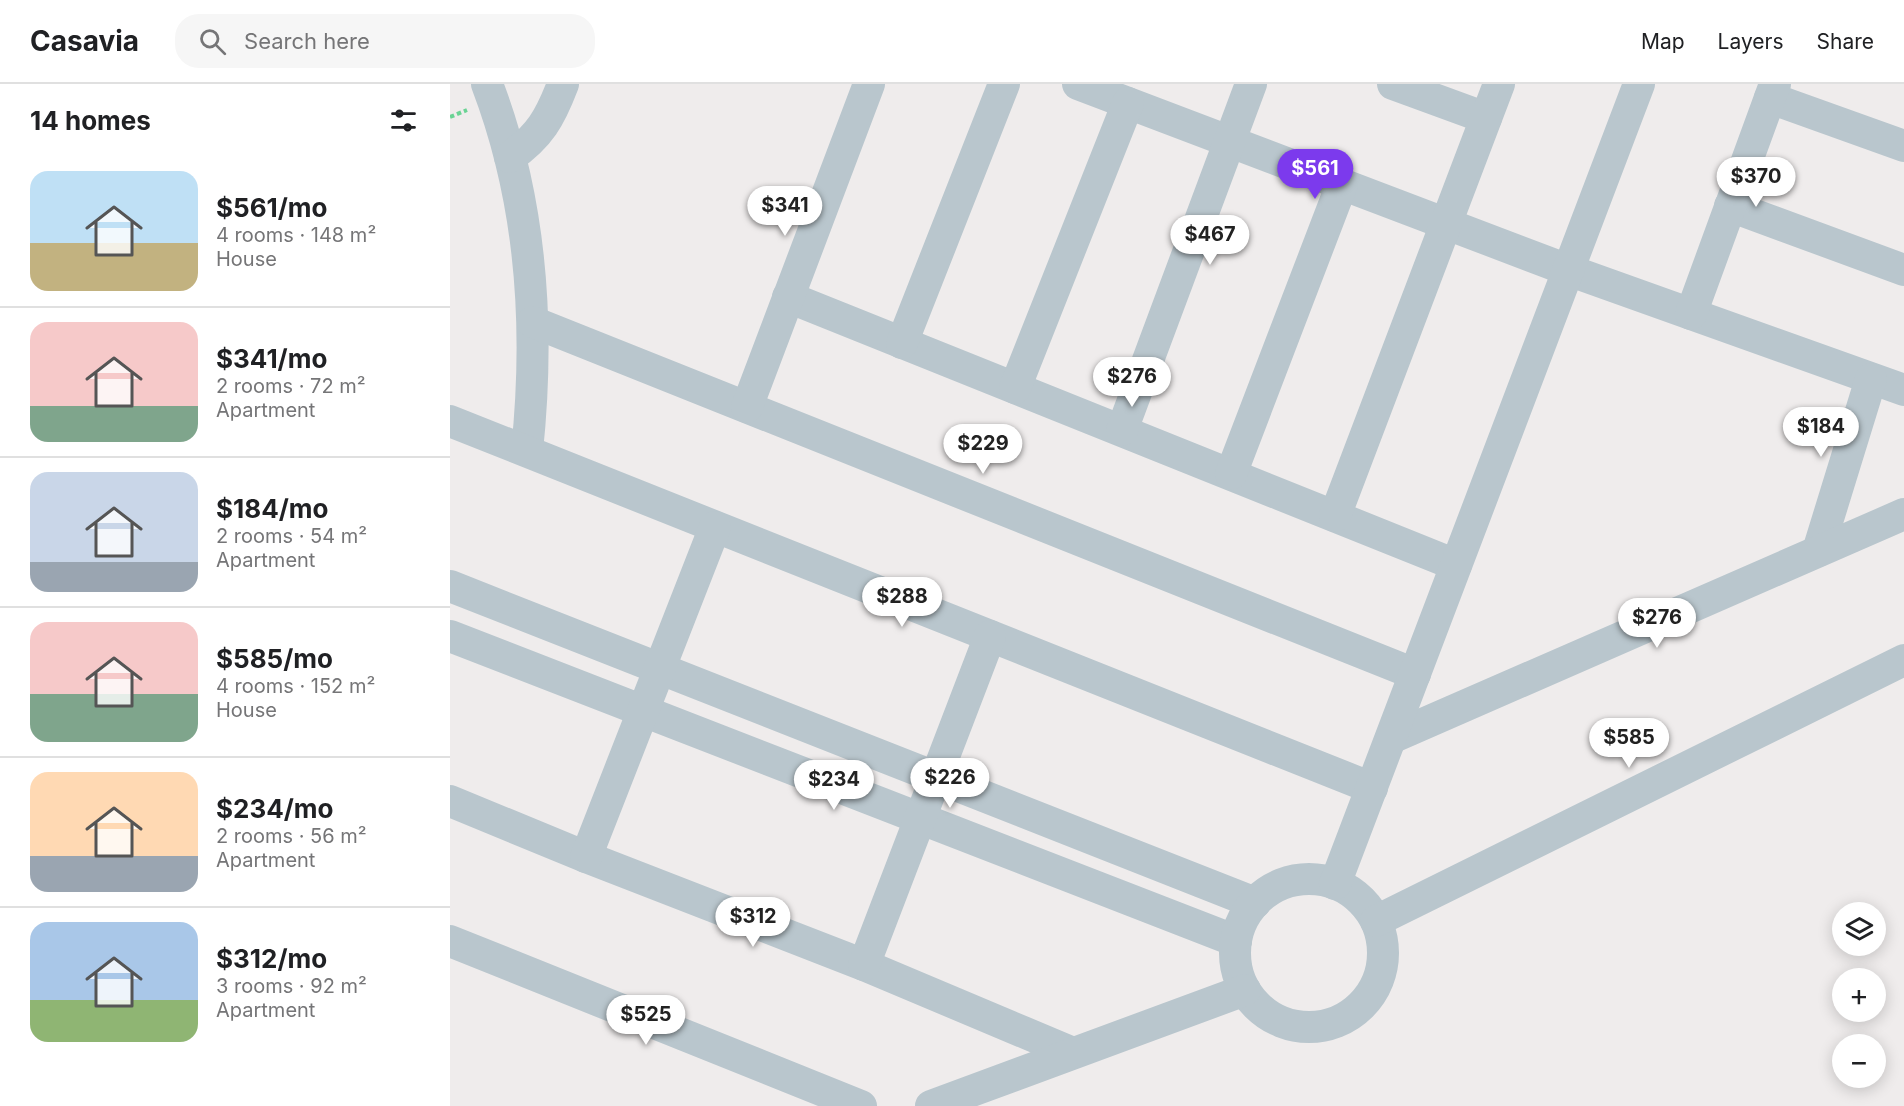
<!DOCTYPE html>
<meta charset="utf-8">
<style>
:root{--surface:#fff;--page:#f6f6f6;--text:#202124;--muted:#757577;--line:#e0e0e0;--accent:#7c3aed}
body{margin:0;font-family:Inter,sans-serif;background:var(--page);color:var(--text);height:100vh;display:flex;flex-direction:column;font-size:22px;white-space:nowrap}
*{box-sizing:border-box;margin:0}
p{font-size:20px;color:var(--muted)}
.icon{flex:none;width:33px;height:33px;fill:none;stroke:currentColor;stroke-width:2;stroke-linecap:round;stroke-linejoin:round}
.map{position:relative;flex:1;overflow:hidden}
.side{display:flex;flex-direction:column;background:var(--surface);width:450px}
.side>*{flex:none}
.controls{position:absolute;left:1382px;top:818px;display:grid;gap:12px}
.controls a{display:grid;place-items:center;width:54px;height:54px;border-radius:50%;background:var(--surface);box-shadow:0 3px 15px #0003;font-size:30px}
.price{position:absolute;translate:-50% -51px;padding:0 14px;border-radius:21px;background:#fff;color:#222;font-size:20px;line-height:39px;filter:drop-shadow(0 2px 3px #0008)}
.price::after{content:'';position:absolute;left:50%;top:36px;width:18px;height:14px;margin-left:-9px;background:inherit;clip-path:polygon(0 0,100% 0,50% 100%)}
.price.active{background:var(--accent);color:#fff}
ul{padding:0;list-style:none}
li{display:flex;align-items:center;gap:18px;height:150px;padding:0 30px}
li+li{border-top:2px solid var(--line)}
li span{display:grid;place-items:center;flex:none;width:168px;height:120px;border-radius:18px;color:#555}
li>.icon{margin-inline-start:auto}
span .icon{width:72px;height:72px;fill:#fffc;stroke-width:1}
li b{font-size:26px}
h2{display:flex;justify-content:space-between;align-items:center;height:72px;padding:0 30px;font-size:26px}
header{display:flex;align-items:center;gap:36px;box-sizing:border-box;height:84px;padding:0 30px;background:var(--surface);border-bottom:2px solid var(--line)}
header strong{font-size:28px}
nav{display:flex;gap:33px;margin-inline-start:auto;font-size:21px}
.search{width:420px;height:54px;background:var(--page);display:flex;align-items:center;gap:15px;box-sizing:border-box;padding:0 21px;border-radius:24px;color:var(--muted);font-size:22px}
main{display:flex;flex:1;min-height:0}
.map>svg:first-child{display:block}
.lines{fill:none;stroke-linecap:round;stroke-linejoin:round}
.path{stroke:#6ad394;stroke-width:4;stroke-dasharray:4.5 3;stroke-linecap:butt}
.minor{stroke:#b9c6cd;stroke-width:32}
</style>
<header>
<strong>Casavia</strong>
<div class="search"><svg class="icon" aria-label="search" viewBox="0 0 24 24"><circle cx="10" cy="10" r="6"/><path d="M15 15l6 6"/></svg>Search here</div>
<nav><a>Map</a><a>Layers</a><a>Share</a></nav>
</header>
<main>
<section class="side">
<h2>14 homes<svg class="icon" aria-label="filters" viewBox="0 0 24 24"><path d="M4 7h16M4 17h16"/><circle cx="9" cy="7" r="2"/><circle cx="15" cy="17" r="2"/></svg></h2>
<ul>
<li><span style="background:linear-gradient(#bfe0f5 60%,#c2b280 0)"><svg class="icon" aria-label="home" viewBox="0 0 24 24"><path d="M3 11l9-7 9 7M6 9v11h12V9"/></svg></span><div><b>$561/mo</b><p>4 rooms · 148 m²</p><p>House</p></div></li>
<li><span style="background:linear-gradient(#f6c9c9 70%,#7fa58c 0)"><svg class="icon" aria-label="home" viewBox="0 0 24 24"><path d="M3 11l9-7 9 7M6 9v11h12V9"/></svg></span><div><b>$341/mo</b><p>2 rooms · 72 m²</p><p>Apartment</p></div></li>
<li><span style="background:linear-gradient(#c9d6e8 75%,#9aa5b1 0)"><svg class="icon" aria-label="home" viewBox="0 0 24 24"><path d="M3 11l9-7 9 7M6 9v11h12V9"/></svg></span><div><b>$184/mo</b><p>2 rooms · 54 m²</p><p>Apartment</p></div></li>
<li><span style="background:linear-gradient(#f6c9c9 60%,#7fa58c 0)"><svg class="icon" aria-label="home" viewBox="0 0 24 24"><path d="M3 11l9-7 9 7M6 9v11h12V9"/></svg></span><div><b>$585/mo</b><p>4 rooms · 152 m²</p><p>House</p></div></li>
<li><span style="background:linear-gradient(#ffd9b3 70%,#9aa5b1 0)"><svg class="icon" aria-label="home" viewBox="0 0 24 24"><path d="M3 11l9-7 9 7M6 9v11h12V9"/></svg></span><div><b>$234/mo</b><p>2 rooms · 56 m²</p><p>Apartment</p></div></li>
<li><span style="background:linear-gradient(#a9c7e8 65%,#8fb573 0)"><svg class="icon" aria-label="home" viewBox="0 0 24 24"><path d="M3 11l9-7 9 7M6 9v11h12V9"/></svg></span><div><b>$312/mo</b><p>3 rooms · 92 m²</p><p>Apartment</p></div></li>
</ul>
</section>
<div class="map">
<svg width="1454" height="1022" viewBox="0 0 1454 1022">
<rect width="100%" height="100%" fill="#efecec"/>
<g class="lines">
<!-- path -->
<path class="path" d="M 0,33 L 17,26"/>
<!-- minor -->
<g class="minor">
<path d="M 37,0 C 82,118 90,243 77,367"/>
<path d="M 628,0 L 1118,186 L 1454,306"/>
<path d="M 943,0 L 1036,34"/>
<path d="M 1320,14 L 1454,62"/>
<path d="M 60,73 C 90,52 100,34 113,0"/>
<path d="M 1280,122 L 1454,186"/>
<path d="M 338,213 L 1006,481"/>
<path d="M 1241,230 L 1325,0"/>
<path d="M 83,238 L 965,590"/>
<path d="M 452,259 L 554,0"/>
<path d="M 565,304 L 678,19"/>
<path d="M 297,323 L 419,0"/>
<path d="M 0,337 L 922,704"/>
<path d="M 672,346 L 801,0"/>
<path d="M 781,390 L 892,100"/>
<path d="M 885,432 L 1049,0"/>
<path d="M 1368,467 L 1421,295"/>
<path d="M 0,502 L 805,819"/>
<path d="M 0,552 L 786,857"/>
<path d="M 941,654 L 1454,430"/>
<path d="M 0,717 L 136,773 L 414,881 L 623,969"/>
<path d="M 136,773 L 265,443"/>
<circle cx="859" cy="869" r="74"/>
<path d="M 885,800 L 1189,0"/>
<path d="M 926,837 L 1454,576"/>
<path d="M 0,857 L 411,1022"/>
<path d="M 414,881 L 540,552"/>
<path d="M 481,1022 L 795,906"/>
</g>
</g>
</svg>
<div class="controls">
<a><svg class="icon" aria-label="layers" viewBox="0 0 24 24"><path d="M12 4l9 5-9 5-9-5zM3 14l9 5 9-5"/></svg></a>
<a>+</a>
<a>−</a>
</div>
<b class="price active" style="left:865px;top:116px">$561</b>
<b class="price" style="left:1306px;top:124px">$370</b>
<b class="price" style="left:335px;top:153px">$341</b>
<b class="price" style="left:760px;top:182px">$467</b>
<b class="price" style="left:682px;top:324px">$276</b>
<b class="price" style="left:1371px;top:374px">$184</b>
<b class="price" style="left:533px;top:391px">$229</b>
<b class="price" style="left:452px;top:544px">$288</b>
<b class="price" style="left:1207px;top:565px">$276</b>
<b class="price" style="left:1179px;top:685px">$585</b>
<b class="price" style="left:500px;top:725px">$226</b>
<b class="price" style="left:384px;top:727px">$234</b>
<b class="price" style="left:303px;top:864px">$312</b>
<b class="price" style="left:196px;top:962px">$525</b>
</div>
</main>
